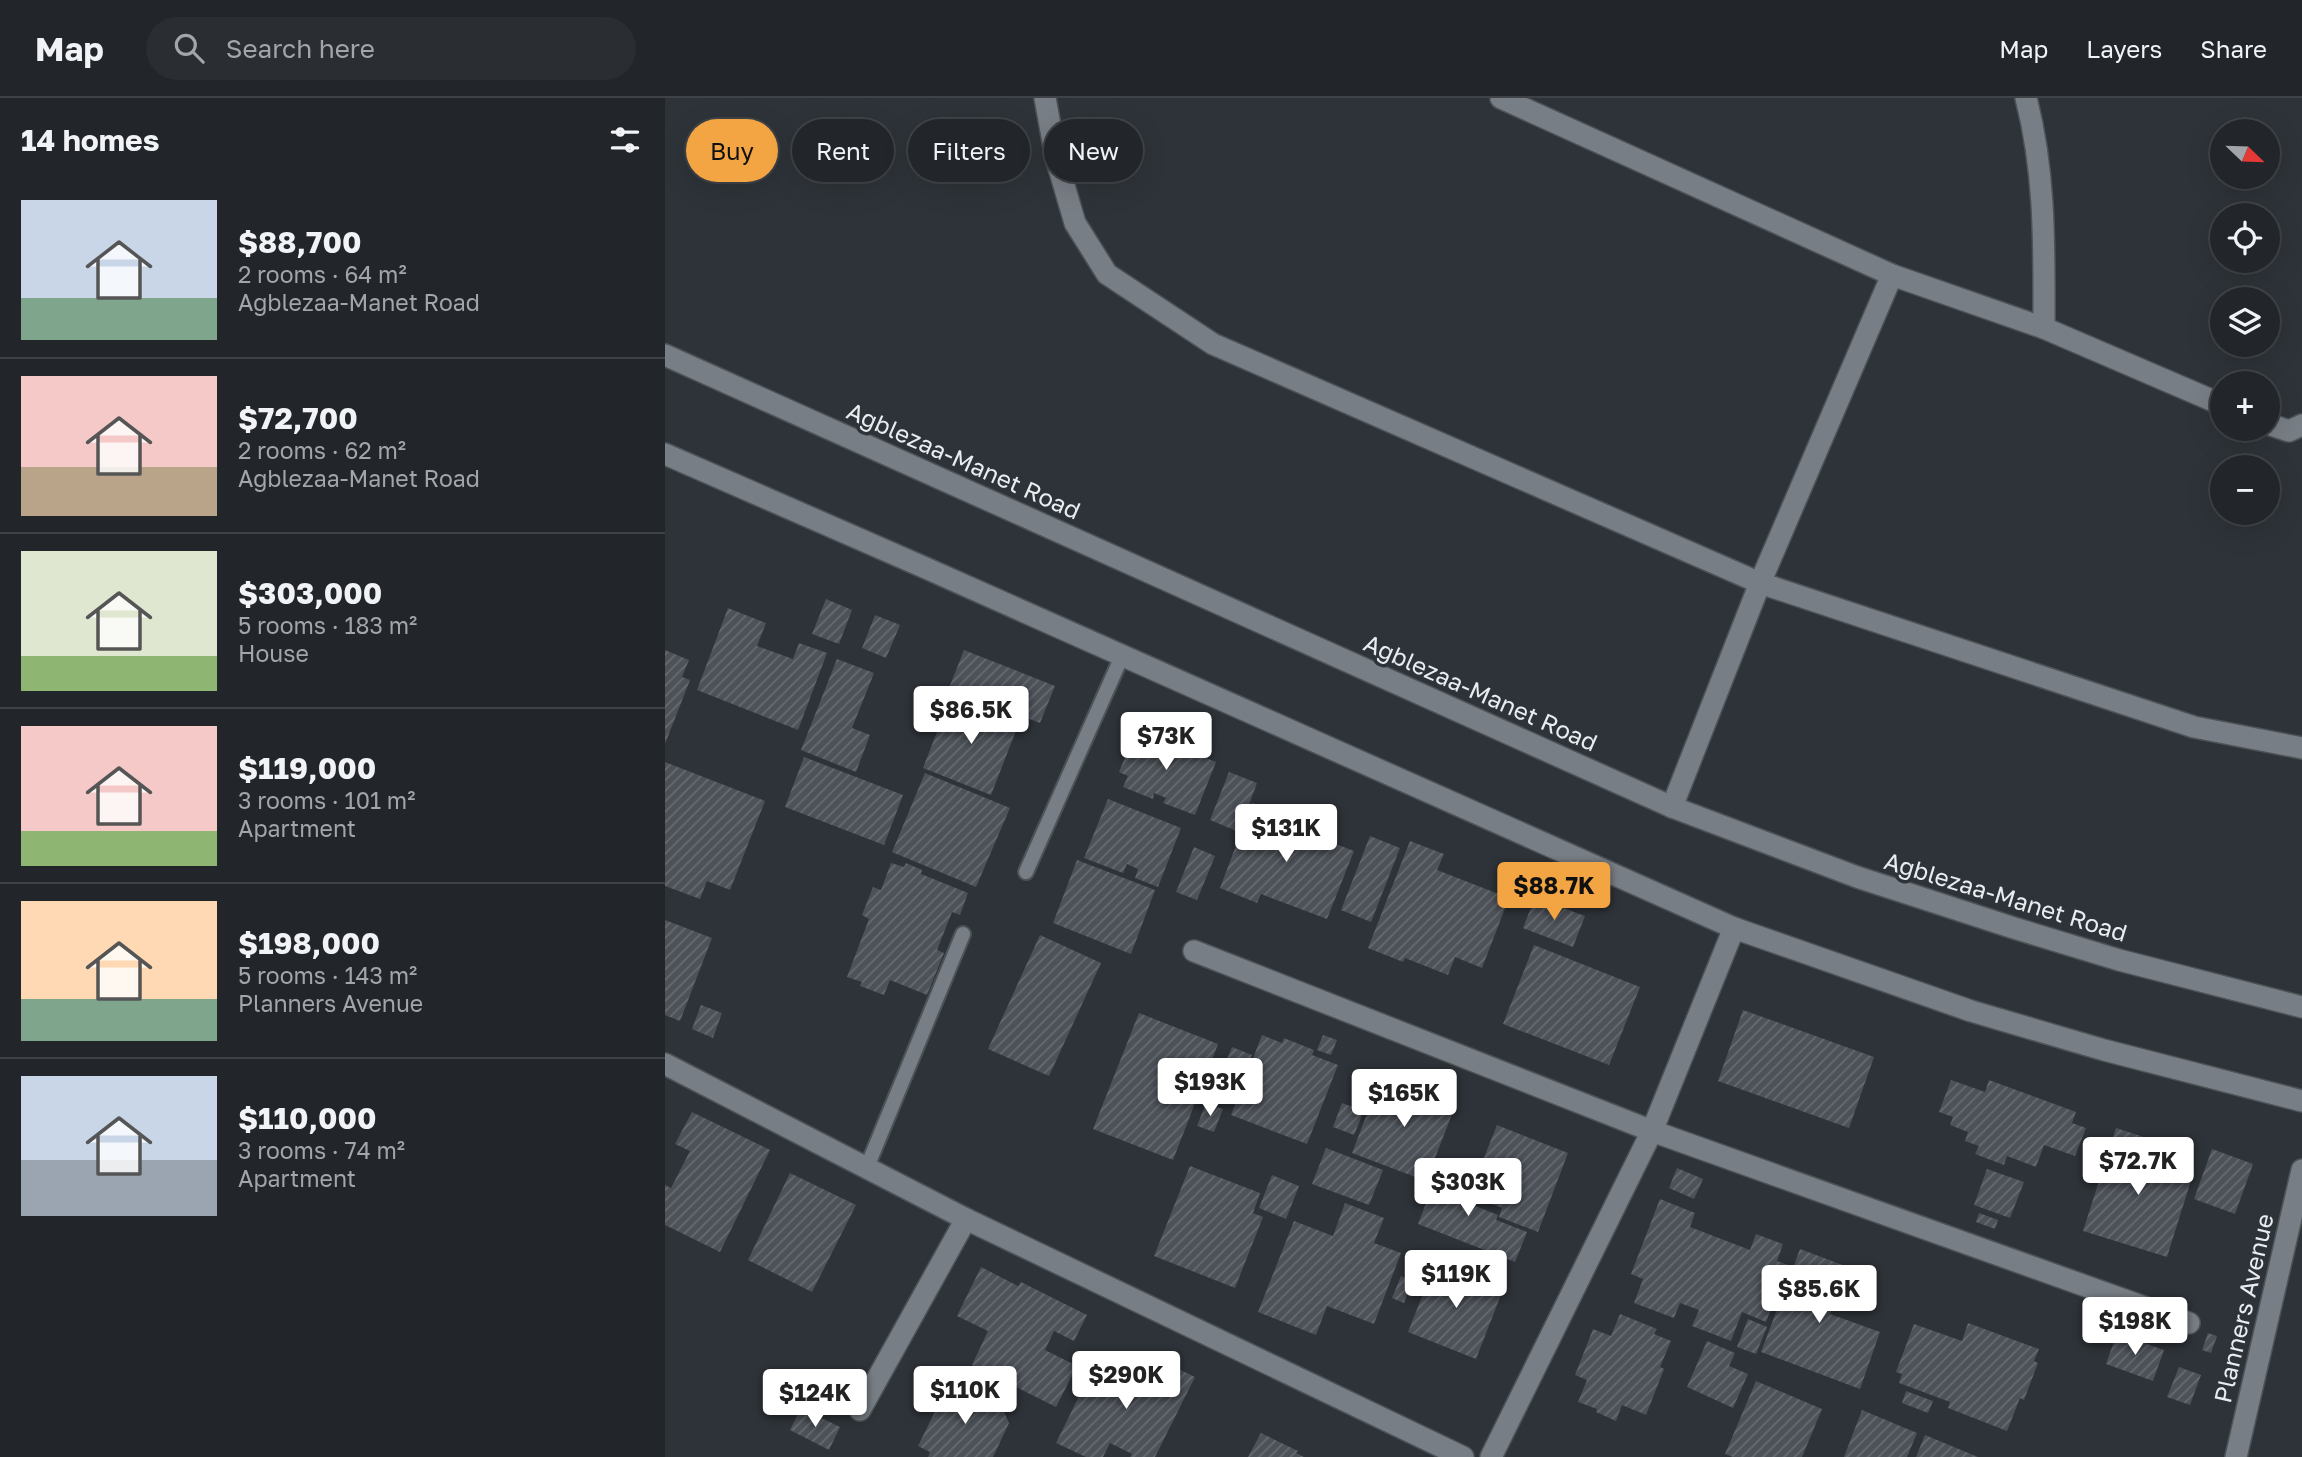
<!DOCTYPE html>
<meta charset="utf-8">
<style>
:root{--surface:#22262b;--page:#2a2e33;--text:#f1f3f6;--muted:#a2a5a9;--line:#3f4347;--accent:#f2a542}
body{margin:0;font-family:"Golos Text",sans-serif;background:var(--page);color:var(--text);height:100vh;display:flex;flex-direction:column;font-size:26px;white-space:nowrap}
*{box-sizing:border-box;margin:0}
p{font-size:23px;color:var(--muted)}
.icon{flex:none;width:38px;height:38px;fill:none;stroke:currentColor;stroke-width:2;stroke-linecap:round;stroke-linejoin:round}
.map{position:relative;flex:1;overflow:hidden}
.sheet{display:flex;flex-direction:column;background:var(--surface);width:665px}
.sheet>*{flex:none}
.banner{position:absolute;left:21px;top:21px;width:665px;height:63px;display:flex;gap:14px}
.needle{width:46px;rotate:113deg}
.buttons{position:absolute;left:1545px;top:21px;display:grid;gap:14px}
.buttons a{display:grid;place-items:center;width:70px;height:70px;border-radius:50%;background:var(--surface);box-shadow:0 7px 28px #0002,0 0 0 2px var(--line);font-size:35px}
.price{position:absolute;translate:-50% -60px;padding:0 16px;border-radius:7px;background:#fff;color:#222;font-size:23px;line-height:46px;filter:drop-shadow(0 2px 4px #0008)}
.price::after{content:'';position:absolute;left:50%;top:42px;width:21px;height:16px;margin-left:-10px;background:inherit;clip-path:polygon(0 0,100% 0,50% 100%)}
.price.active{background:var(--accent);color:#111}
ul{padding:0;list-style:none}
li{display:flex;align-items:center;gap:21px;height:175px;padding:0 21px}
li+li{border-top:2px solid var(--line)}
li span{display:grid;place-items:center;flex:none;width:196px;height:140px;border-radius:0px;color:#555}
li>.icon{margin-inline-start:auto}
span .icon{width:84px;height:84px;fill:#fffc;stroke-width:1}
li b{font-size:30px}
h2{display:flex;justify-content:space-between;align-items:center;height:84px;padding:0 21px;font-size:30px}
.pill{padding:0 24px;border-radius:32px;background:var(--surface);box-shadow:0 7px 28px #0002,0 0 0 2px var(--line);font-size:24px;line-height:63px}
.pill.active{background:var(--accent);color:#111}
header{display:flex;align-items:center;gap:42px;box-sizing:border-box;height:98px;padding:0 35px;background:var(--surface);border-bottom:2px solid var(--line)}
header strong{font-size:33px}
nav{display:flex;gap:38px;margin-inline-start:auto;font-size:24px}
.search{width:490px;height:63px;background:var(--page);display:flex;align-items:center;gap:18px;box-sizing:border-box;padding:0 24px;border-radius:38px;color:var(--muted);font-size:26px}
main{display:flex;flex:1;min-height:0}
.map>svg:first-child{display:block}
.building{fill:url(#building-hatch)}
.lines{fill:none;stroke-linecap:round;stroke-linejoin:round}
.lane-casing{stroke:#4d5256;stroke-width:18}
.street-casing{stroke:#4d5256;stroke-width:24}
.secondary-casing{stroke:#4d5256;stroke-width:24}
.lane{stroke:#787e85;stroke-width:14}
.street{stroke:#787e85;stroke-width:21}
.secondary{stroke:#787e85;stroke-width:21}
.labels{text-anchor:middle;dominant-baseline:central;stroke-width:7;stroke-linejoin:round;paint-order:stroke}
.street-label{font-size:24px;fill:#e9edf1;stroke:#2e3339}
</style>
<header>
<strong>Map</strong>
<div class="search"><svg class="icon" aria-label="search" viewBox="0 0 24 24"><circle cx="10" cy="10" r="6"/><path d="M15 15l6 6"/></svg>Search here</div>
<nav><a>Map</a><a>Layers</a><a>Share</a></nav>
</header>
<main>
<section class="sheet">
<h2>14 homes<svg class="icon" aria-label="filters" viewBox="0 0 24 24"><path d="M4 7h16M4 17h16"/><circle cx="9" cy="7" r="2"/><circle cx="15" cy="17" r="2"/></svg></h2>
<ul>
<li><span style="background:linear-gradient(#c9d6e8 70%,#7fa58c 0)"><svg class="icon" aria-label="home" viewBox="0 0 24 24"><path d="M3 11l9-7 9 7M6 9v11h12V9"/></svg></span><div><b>$88,700</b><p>2 rooms · 64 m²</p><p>Agblezaa-Manet Road</p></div></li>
<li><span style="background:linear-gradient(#f6c9c9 65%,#b9a48a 0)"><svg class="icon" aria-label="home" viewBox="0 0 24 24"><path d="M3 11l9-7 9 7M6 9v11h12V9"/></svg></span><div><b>$72,700</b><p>2 rooms · 62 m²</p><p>Agblezaa-Manet Road</p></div></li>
<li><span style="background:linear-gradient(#dfe7d0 75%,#8fb573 0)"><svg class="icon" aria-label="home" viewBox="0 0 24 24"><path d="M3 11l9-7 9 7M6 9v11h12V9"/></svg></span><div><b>$303,000</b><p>5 rooms · 183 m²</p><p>House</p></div></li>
<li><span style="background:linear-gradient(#f6c9c9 75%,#8fb573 0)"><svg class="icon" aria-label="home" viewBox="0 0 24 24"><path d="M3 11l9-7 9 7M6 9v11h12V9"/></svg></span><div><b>$119,000</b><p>3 rooms · 101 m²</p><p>Apartment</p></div></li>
<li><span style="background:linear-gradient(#ffd9b3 70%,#7fa58c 0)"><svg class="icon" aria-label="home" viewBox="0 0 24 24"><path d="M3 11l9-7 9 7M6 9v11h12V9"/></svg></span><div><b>$198,000</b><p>5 rooms · 143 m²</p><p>Planners Avenue</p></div></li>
<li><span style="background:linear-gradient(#c9d6e8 60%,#9aa5b1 0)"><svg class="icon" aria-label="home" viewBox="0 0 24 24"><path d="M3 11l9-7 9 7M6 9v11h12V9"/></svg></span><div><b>$110,000</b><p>3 rooms · 74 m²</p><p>Apartment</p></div></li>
</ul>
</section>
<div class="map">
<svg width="1637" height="1359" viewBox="0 0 1637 1359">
<defs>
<pattern id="building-hatch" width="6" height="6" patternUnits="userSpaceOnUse" patternTransform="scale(1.75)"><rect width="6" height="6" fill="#4d5259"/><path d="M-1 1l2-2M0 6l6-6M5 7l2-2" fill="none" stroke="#676b71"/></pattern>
</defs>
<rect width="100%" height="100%" fill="#2e3339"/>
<!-- building -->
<g class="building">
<path d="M 161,501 L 187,512 L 174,546 L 147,536 Z"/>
<path d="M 63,510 L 101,525 L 92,548 L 128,561 L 134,545 L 162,555 L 133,632 L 32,592 Z"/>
<path d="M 210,517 L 235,527 L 221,560 L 197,550 Z"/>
<path d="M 0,552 L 24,562 L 17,579 L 25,582 L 0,646 Z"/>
<path d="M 299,552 L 390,588 L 375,625 L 284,590 Z"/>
<path d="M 172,561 L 209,575 L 187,630 L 205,637 L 191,674 L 136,652 Z"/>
<path d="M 286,598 L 354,625 L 326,697 L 258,670 Z"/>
<path d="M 471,632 L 551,664 L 530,717 L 498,705 L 501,700 L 489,695 L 488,701 L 458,689 L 463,678 L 454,674 Z"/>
<path d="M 139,659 L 238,697 L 219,747 L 120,709 Z"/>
<path d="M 0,664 L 100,703 L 65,792 L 42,783 L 35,801 L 0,788 Z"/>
<path d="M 564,674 L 592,685 L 574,734 L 545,722 Z"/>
<path d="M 260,675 L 345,710 L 311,789 L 227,754 Z"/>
<path d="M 443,701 L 516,730 L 493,789 L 470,780 L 473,771 L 462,766 L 458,775 L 419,760 Z"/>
<path d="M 587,705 L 619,717 L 616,725 L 689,753 L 662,821 L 596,796 L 592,805 L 555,790 Z"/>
<path d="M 705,738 L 735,750 L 706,824 L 676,812 Z"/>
<path d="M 745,743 L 779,756 L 772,772 L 844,800 L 817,870 L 790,859 L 783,877 L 740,860 L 738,864 L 703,850 Z"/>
<path d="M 529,749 L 550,758 L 532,802 L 511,794 Z"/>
<path d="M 412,762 L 490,792 L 466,856 L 388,825 Z"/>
<path d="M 226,765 L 239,769 L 241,765 L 257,772 L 256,776 L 303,795 L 295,817 L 287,814 L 272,852 L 279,855 L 262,897 L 225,882 L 219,897 L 195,888 L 197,884 L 182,879 L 204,821 L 197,817 L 208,789 L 216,792 Z"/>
<path d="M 870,799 L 920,818 L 908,849 L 858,830 Z"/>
<path d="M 0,822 L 47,840 L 15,923 L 0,917 Z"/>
<path d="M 375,837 L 436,865 L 384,978 L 323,951 Z"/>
<path d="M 869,847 L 975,889 L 944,967 L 838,926 Z"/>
<path d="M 36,907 L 57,915 L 48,940 L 27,931 Z"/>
<path d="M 1078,912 L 1209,959 L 1184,1030 L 1053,983 Z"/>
<path d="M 474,915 L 553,946 L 508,1062 L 428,1031 Z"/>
<path d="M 597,937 L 617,945 L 619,940 L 649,952 L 647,957 L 673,967 L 642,1046 L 566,1017 Z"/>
<path d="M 658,937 L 672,942 L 666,957 L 652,952 Z"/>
<path d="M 567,949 L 587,957 L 578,979 L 558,971 Z"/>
<path d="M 558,974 L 577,981 L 569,1002 L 550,995 Z"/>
<path d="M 715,982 L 736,991 L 739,985 L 791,1006 L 761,1083 L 687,1055 Z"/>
<path d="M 1286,982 L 1320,994 L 1324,982 L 1411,1014 L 1407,1025 L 1421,1030 L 1410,1058 L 1379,1047 L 1371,1069 L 1342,1058 L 1339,1067 L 1310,1056 L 1314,1048 L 1300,1043 L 1303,1034 L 1285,1027 L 1288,1019 L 1274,1014 Z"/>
<path d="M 541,1005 L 558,1011 L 549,1034 L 532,1028 Z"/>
<path d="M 677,1005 L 699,1013 L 689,1037 L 668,1029 Z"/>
<path d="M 27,1014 L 105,1052 L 55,1154 L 0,1127 L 0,1087 L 6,1090 L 25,1053 L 10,1046 Z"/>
<path d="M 832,1027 L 903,1055 L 873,1134 L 834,1119 L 837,1110 L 804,1097 Z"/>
<path d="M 1451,1030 L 1479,1039 L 1473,1055 L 1529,1073 L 1502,1159 L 1418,1133 Z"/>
<path d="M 661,1050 L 718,1072 L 704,1107 L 647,1086 Z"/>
<path d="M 1547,1051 L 1588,1066 L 1570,1116 L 1529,1101 Z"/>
<path d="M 525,1068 L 595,1095 L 588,1115 L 598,1119 L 570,1190 L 489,1158 Z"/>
<path d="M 775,1069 L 806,1081 L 798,1103 L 833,1117 L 831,1122 L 862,1134 L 850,1164 L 753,1126 Z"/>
<path d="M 1012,1070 L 1038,1081 L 1029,1101 L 1004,1090 Z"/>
<path d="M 1322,1071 L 1359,1084 L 1345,1120 L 1309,1107 Z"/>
<path d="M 125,1075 L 191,1107 L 147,1194 L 83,1162 Z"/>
<path d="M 607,1077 L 634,1088 L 621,1121 L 594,1110 Z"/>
<path d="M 995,1101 L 1030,1115 L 1025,1129 L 1085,1152 L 1091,1136 L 1118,1146 L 1112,1163 L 1123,1167 L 1101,1224 L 1077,1214 L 1066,1243 L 1027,1228 L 1034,1212 L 1015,1205 L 1009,1220 L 969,1205 L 978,1181 L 966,1176 Z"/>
<path d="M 680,1105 L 719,1120 L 709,1145 L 736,1155 L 709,1226 L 662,1208 L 651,1237 L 593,1214 L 629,1123 L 668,1138 Z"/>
<path d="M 1314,1115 L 1333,1122 L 1330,1131 L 1311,1124 Z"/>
<path d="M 1135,1151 L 1183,1169 L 1165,1216 L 1215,1234 L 1195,1291 L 1096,1254 Z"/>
<path d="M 771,1163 L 839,1189 L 811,1261 L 743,1234 Z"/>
<path d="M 316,1169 L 353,1188 L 356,1184 L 422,1217 L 409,1243 L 389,1233 L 380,1252 L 412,1268 L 391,1309 L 307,1267 L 323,1233 L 292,1218 Z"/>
<path d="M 736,1178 L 747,1183 L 739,1205 L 727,1200 Z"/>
<path d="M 955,1216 L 992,1231 L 989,1236 L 1006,1243 L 995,1269 L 999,1271 L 981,1317 L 957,1307 L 951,1323 L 931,1314 L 932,1311 L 913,1304 L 922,1282 L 910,1277 L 928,1231 L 946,1238 Z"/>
<path d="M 1083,1221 L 1102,1229 L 1091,1256 L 1072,1249 Z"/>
<path d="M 1303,1225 L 1374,1251 L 1369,1263 L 1373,1265 L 1359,1302 L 1355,1300 L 1342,1333 L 1283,1310 L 1285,1304 L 1234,1285 L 1237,1276 L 1231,1274 L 1249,1226 L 1297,1243 Z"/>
<path d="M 1452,1235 L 1499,1252 L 1488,1283 L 1441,1266 Z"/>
<path d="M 1543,1235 L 1552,1238 L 1546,1255 L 1537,1252 Z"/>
<path d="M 1042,1243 L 1070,1255 L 1064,1268 L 1083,1276 L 1068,1310 L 1022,1289 Z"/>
<path d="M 450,1261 L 487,1279 L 495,1262 L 530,1279 L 490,1359 L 465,1359 L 467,1356 L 445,1345 L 438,1359 L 421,1359 L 391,1345 L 422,1282 L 437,1289 Z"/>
<path d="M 1514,1269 L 1536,1277 L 1525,1307 L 1502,1299 Z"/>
<path d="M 285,1283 L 337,1309 L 344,1325 L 328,1359 L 263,1359 L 265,1354 L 253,1348 Z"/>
<path d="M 1091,1283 L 1157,1311 L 1137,1359 L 1068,1359 L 1060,1356 Z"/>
<path d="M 1241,1293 L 1268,1303 L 1263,1315 L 1237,1305 Z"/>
<path d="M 136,1310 L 175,1329 L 164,1352 L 125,1332 Z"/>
<path d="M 1197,1312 L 1252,1335 L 1242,1359 L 1179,1359 Z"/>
<path d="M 596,1335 L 633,1353 L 631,1355 L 639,1359 L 583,1359 Z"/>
<path d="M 1260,1337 L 1313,1359 L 1251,1359 Z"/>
</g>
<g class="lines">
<!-- lane casing -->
<g class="lane-casing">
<g id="lane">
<path d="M 361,774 L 457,558"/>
<path d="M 202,1069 L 298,836"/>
</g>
</g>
<!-- street casing -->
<g class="street-casing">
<g id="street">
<path d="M 380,0 L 391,60 L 410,125 L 442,176 L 548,246 L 1095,485 L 1529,629 L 1637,650"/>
<path d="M 836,0 L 1227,177 L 1379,230 L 1558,307"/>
<path d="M 1361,0 C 1381,77 1379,152 1379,230"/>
<path d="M 1603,326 L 1624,333 L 1637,327"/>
<path d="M 1007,709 L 1095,485 L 1227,177"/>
<path d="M 529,853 L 987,1033 L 1524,1225"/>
<path d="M 0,966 L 301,1121 L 798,1359"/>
<path d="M 195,1312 L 301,1121"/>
<path d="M 826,1359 L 987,1033 L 1069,830"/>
<path d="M 1571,1359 L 1637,1072"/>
</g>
</g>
<!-- secondary casing -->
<g class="secondary-casing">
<g id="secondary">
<path d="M 0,257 L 1007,709 L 1192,779 L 1349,830 L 1454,862 L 1637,909"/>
<path d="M 0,356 L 263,471 L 1069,830 L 1306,913 L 1439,952 L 1637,1003"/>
</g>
</g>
<!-- lane -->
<use href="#lane" class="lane"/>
<!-- street -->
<use href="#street" class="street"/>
<!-- secondary -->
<use href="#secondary" class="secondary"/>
</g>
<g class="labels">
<!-- street labels -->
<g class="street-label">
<text transform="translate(299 362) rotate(24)">Agblezaa-Manet Road</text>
<text transform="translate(816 594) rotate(24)">Agblezaa-Manet Road</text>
<text transform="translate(1341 798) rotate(17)">Agblezaa-Manet Road</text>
<text transform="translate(1578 1210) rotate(-77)">Planners Avenue</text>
</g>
</g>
</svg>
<div class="buttons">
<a><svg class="needle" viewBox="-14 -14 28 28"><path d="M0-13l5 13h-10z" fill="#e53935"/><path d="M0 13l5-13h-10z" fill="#a2a5a9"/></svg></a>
<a><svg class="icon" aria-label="locate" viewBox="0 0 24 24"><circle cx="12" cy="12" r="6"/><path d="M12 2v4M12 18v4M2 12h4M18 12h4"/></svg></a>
<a><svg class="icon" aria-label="layers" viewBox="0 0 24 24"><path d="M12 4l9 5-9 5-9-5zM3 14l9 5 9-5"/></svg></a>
<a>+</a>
<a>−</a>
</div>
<b class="price" style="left:306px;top:648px">$86.5K</b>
<b class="price" style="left:501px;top:674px">$73K</b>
<b class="price" style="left:621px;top:766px">$131K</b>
<b class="price active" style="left:889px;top:824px">$88.7K</b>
<b class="price" style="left:545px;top:1020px">$193K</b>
<b class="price" style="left:739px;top:1031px">$165K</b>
<b class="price" style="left:1473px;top:1099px">$72.7K</b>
<b class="price" style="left:803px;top:1120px">$303K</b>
<b class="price" style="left:791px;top:1212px">$119K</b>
<b class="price" style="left:1154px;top:1227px">$85.6K</b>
<b class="price" style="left:1470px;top:1259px">$198K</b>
<b class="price" style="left:461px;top:1313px">$290K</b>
<b class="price" style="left:300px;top:1328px">$110K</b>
<b class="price" style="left:150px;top:1331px">$124K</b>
<div class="banner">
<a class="pill active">Buy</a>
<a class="pill">Rent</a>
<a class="pill">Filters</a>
<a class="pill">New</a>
</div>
</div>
</main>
